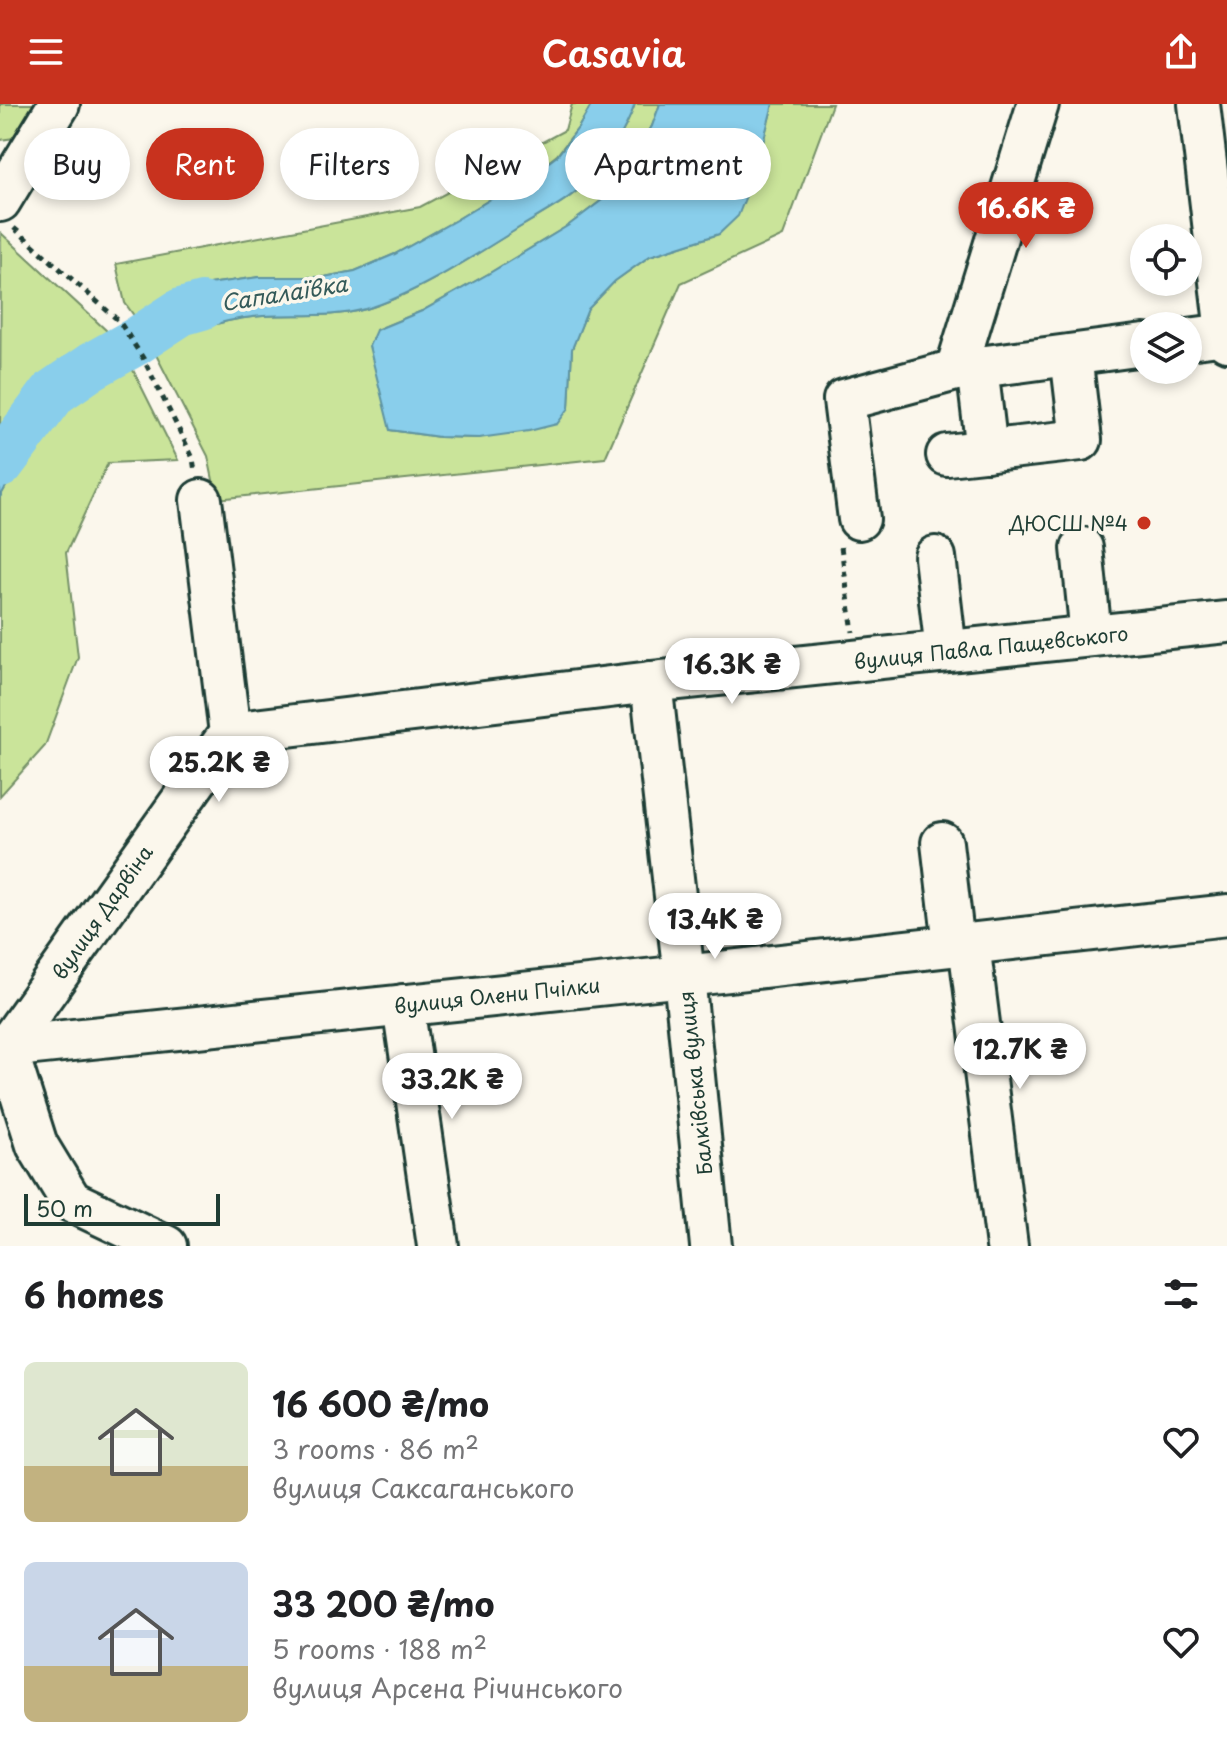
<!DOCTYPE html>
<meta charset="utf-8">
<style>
:root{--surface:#fff;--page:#f2f2f2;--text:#202124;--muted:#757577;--accent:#c8321e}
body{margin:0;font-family:"Playpen Sans",sans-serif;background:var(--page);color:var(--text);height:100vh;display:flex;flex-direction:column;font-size:30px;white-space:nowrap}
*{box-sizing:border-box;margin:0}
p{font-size:26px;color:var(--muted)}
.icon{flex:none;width:44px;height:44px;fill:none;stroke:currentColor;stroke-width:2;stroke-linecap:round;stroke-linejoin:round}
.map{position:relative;height:1142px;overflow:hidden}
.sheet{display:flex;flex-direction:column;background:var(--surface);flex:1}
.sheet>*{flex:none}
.hud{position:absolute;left:24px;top:24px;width:800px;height:72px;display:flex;gap:16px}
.buttons{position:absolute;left:1130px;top:120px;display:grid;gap:16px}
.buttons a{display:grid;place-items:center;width:72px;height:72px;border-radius:50%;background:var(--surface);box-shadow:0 4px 12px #0003;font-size:40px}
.scale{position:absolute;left:24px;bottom:20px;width:196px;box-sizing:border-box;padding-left:8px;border:4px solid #1f3d34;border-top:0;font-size:22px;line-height:28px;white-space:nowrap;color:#1f3d34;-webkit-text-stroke:6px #fbf7ec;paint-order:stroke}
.price{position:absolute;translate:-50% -68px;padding:0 18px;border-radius:28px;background:#fff;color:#222;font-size:26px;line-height:52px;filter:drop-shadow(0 2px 4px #0008)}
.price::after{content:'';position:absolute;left:50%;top:48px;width:24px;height:18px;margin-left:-12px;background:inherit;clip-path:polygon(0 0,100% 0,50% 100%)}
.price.current{background:var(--accent);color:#fff}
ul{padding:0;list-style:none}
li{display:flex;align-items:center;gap:24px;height:200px;padding:0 24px}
li span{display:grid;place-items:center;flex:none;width:224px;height:160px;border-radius:12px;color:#555}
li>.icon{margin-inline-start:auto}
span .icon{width:96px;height:96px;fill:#fffc;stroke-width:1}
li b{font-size:34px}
h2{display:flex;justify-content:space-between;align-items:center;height:96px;padding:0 24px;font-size:34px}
.tag{padding:0 28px;border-radius:36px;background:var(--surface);box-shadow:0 4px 12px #0003;font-size:28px;line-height:72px}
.tag.current{background:var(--accent);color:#fff}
header{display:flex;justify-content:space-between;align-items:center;height:104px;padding:0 24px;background:var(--accent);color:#fff;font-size:36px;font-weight:600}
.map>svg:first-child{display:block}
.green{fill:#cae49a;stroke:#749067;stroke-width:2}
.water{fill:#89ceeb;stroke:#5f94a2;stroke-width:2}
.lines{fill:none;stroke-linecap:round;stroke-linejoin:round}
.river{stroke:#89ceeb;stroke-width:48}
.minor-casing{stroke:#1f3d34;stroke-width:46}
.path{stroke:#1f3d34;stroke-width:5;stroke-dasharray:6 6;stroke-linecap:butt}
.minor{stroke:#fbf7ec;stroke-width:40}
.poi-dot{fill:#c8321e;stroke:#fbf7ec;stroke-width:3}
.labels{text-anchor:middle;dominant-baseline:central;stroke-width:7;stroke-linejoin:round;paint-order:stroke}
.poi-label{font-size:20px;fill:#1f3d34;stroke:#fbf7ec;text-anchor:end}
.street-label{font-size:20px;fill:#1f3d34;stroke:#fbf7ec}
.water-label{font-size:22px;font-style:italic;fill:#345a59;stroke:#fbf7ec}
</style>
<header><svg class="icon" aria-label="menu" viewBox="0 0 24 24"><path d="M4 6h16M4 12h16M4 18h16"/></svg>Casavia<svg class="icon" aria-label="share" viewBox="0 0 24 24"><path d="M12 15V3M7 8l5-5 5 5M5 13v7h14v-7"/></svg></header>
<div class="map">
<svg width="1227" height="1142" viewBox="0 0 1227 1142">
<rect width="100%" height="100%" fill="#fbf7ec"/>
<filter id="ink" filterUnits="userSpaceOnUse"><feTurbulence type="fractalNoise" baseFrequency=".0125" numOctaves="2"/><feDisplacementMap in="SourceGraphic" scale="16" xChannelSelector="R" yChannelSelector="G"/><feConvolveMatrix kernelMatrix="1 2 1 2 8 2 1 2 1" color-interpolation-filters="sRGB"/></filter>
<g filter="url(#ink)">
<!-- green -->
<g class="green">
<path d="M 0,0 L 34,0 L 14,34 L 0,36 Z"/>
<path d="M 572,0 L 592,0 L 578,24 L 557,51 L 534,69 L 456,116 L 395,150 L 355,167 L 324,173 L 259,173 L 209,180 L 168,193 L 135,213 L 125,199 L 116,160 L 420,103 L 565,26 Z"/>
<path d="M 635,0 L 660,0 L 652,22 L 630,59 L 602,96 L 569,121 L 488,170 L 422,207 L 376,226 L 390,326 L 439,333 L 479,334 L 569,304 L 572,245 L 588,205 L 615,177 L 650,152 L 719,130 L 755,69 L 773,0 L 832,0 L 783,132 L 681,179 L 605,354 L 217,395 L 208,352 L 151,241 C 188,229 224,214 263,212 C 298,210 331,214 366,205 C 417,190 476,150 522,122 C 543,109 570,96 587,77 C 607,55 625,28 635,0 Z"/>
<path d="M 1,129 L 108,228 L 42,274 L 0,328 Z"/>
<path d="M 129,258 L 178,356 L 108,359 L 66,449 L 78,553 L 45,642 L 0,692 L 0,393 L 18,361 L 65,300 Z"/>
</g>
<!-- water -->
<g class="water">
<path d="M 592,0 L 635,0 C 625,28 607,55 587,77 C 570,96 543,109 522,122 C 477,150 417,190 366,205 C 331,214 298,210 263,212 C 224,214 188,229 151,241 L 135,213 L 168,193 L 209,180 L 259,173 L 324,173 L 355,167 L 395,150 L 456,116 L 534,69 L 557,52 L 578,24 Z"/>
<path d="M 660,0 L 773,0 L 755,69 L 738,112 L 719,130 L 650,152 L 615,177 L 588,205 L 572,245 L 569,304 L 557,320 L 529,327 L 479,334 L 439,333 L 390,326 L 369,242 L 376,226 L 422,207 L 488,170 L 569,121 L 602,96 L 630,59 L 652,22 Z"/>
<path d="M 108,228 L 129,258 L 65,300 L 18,361 L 0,393 L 0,328 L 42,274 Z"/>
</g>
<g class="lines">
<!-- river -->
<path class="river" d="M 0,360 L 54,288 L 92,262 L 135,238 L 181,208 L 202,202"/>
<!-- minor casing -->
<g class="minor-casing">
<g id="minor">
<path d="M 1199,0 L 1227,237"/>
<path d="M 0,97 L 59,0"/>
<path d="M 1188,235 L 1226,230"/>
<path d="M 977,263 L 987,347"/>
<path d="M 956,266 L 1038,0"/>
<path d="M 947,351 L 1081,336 L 1071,251"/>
<path d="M 859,415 L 844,296 L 956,266 L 1144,241"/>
<path d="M 1082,444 L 1091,532"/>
<path d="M 935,453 L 946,547"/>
<path d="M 651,578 L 684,872 L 711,1142"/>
<path d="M 230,629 L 651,578 L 1227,518"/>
<path d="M 942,739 L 954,841"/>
<path d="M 969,840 L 1007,1142"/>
<path d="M 403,901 L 438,1142"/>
<path d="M 6,943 L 684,872 L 1227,811"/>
<path d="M 6,943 L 230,629 L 201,396"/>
<path d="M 6,943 L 37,1041 L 71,1097 L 166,1142"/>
</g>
</g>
<!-- path -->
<g class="path">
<path d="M 14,124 L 119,217 L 143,254 L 193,354 L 195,368"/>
<path d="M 841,443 L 853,528"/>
</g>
<!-- minor -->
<use href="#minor" class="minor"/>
</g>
</g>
<!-- markers -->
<circle class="poi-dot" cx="1144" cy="419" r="8"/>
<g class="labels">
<!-- poi labels -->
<g class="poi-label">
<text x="1128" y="419">ДЮСШ №4</text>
</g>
<!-- street labels -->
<g class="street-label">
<text transform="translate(991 543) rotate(-6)">вулиця Павла Пащевського</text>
<text transform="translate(102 808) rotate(-55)">вулиця Дарвіна</text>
<text transform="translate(497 891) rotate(-6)">вулиця Олени Пчілки</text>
<text transform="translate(695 979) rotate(-96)">Балківська вулиця</text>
</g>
<!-- water labels -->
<g class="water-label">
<text transform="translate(284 188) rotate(-9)">Сапалаївка</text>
</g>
</g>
</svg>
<div class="buttons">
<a><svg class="icon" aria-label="locate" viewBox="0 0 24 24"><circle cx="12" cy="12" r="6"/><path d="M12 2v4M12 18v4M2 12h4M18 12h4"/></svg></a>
<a><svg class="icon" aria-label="layers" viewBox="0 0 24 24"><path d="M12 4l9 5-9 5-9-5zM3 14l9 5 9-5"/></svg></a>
</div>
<div class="scale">50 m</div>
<b class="price current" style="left:1026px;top:146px">16.6K ₴</b>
<b class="price" style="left:732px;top:602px">16.3K ₴</b>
<b class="price" style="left:219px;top:700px">25.2K ₴</b>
<b class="price" style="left:715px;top:857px">13.4K ₴</b>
<b class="price" style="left:1020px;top:987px">12.7K ₴</b>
<b class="price" style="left:452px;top:1017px">33.2K ₴</b>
<div class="hud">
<a class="tag">Buy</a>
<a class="tag current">Rent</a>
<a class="tag">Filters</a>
<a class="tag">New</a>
<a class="tag">Apartment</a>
</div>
</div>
<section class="sheet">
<h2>6 homes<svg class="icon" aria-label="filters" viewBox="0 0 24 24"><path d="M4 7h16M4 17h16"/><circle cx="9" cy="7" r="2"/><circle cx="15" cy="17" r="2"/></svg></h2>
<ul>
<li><span style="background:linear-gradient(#dfe7d0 65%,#c2b280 0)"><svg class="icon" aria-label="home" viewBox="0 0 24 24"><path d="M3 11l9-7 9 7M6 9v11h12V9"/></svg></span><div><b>16 600 ₴/mo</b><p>3 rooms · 86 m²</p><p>вулиця Саксаганського</p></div><svg class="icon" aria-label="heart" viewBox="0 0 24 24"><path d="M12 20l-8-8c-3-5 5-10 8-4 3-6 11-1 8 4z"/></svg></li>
<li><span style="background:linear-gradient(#c9d6e8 65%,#c2b280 0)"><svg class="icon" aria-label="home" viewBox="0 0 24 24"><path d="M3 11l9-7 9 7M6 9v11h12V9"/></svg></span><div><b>33 200 ₴/mo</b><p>5 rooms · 188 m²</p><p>вулиця Арсена Річинського</p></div><svg class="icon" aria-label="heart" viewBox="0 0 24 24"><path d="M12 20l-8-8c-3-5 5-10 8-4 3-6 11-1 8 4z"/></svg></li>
</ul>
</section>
